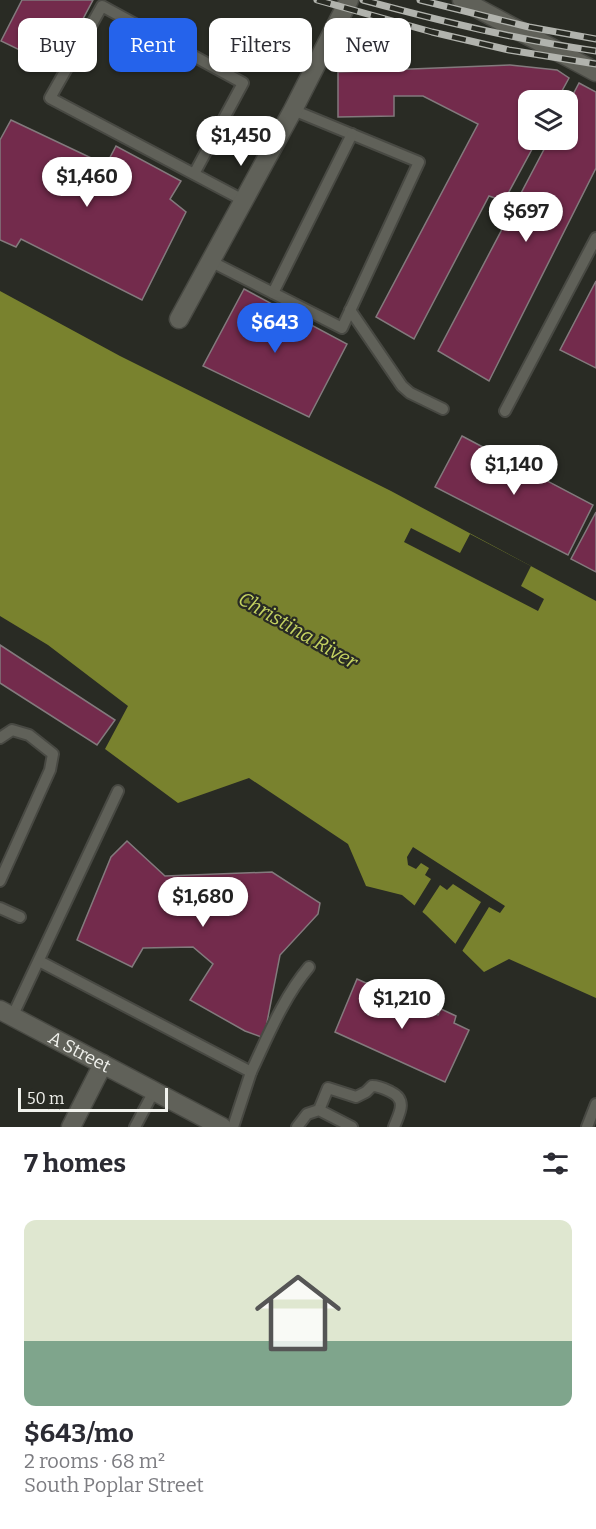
<!DOCTYPE html>
<meta charset="utf-8">
<style>
:root{--surface:#fff;--page:#f2f2f3;--text:#2b2b33;--muted:#7c7c81;--accent:#2563eb}
body{margin:0;font-family:Bitter,serif;background:var(--page);color:var(--text);height:100vh;display:flex;flex-direction:column;font-size:22px;white-space:nowrap}
*{box-sizing:border-box;margin:0}
p{font-size:20px;color:var(--muted)}
.icon{flex:none;width:33px;height:33px;fill:none;stroke:currentColor;stroke-width:2;stroke-linecap:round;stroke-linejoin:round}
.map{position:relative;height:1127px;overflow:hidden}
.drawer{display:flex;flex-direction:column;background:var(--surface);flex:1}
.drawer>*{flex:none}
.hud{position:absolute;left:18px;top:18px;width:561px;height:54px;display:flex;gap:12px}
.buttons{position:absolute;left:518px;top:90px;display:grid;gap:12px}
.buttons a{display:grid;place-items:center;width:60px;height:60px;border-radius:12px;background:var(--surface);box-shadow:0 2px 4px #0004;font-size:30px}
.scale{position:absolute;left:18px;bottom:15px;width:150px;box-sizing:border-box;padding-left:6px;border:3px solid #f1f2ed;border-top:0;font-size:16px;line-height:21px;white-space:nowrap;color:#f1f2ed;-webkit-text-stroke:4px #292b24;paint-order:stroke}
.price{position:absolute;translate:-50% -51px;padding:0 14px;border-radius:21px;background:#fff;color:#222;font-size:20px;line-height:39px;filter:drop-shadow(0 2px 3px #0008)}
.price::after{content:'';position:absolute;left:50%;top:36px;width:18px;height:14px;margin-left:-9px;background:inherit;clip-path:polygon(0 0,100% 0,50% 100%)}
.price.selected{background:var(--accent);color:#fff}
ul{padding:0;list-style:none}
li{display:grid;align-content:center;gap:12px;height:318px;padding:0 24px}
li span{display:grid;place-items:center;height:186px;border-radius:12px;color:#555}
li>.icon{margin-inline-start:auto}
span .icon{width:108px;height:108px;fill:#fffc;stroke-width:1}
li b{font-size:26px}
h2{display:flex;justify-content:space-between;align-items:center;height:72px;padding:0 24px;font-size:26px}
.pill{padding:0 21px;border-radius:12px;background:var(--surface);box-shadow:0 2px 4px #0004;font-size:21px;line-height:54px}
.pill.selected{background:var(--accent);color:#fff}
.map>svg:first-child{display:block}
.water{fill:#79822e}
.pier{fill:#292b24}
.building{fill:#732b4c;stroke:#837a7d;stroke-width:1.5}
.lines{fill:none;stroke-linecap:round;stroke-linejoin:round}
.lane-casing{stroke:#484943;stroke-width:14}
.street-casing{stroke:#484943;stroke-width:21}
.secondary-casing{stroke:#484943;stroke-width:21}
.lane{stroke:#606159;stroke-width:10}
.street{stroke:#606159;stroke-width:18}
.secondary{stroke:#606159;stroke-width:18}
.rail-casing{stroke:#b1b3ad;stroke-width:7}
.rail{stroke:#292b24;stroke-width:4.5;stroke-dasharray:14;stroke-linecap:butt}
.labels{text-anchor:middle;dominant-baseline:central;stroke-width:4.5;stroke-linejoin:round;paint-order:stroke}
.street-label{font-size:18px;fill:#f1f2ed;stroke:#292b24}
.water-label{font-size:20px;font-style:italic;fill:#c4d261;stroke:#292b24}
</style>
<div class="map">
<svg width="596" height="1127" viewBox="0 0 596 1127">
<rect width="100%" height="100%" fill="#292b24"/>
<!-- water -->
<path class="water" d="M 0,291 L 120,356 L 391,491 L 596,601 L 596,998 L 509,959 L 484,972 L 426,915 L 402,895 L 366,886 L 348,844 L 249,778 L 178,803 L 105,749 L 128,706 L 48,645 L 0,616 Z"/>
<!-- pier -->
<g class="pier">
<path d="M 411,528 L 460,553 L 470,534 L 531,566 L 521,586 L 544,599 L 538,611 L 404,542 Z"/>
<path d="M 413,847 L 505,906 L 500,913 L 489,907 L 461,953 L 454,946 L 481,902 L 453,884 L 447,890 L 440,885 L 421,914 L 413,908 L 431,879 L 425,875 L 429,868 L 421,863 L 416,869 L 408,865 L 407,857 Z"/>
</g>
<!-- building -->
<g class="building">
<path d="M 22,0 L 93,0 L 57,68 L 1,41 Z"/>
<path d="M 510,65 L 557,70 L 569,78 L 557,100 L 528,100 L 528,140 L 537,140 L 504,201 L 489,196 L 414,339 L 376,317 L 478,124 L 423,96 L 394,96 L 394,116 L 338,117 L 338,72 Z"/>
<path d="M 579,83 L 596,92 L 596,168 L 489,381 L 438,351 L 549,140 L 567,140 L 567,106 Z"/>
<path d="M 11,120 L 106,165 L 116,146 L 181,181 L 170,199 L 186,212 L 142,300 L 21,239 L 16,247 L 0,240 L 0,140 Z"/>
<path d="M 596,281 L 596,368 L 560,350 Z"/>
<path d="M 244,289 L 347,344 L 309,417 L 203,366 Z"/>
<path d="M 462,436 L 593,505 L 568,555 L 435,487 Z"/>
<path d="M 596,512 L 596,572 L 571,559 Z"/>
<path d="M 0,645 L 115,720 L 97,745 L 0,683 Z"/>
<path d="M 127,841 L 165,876 L 272,872 L 320,903 L 318,914 L 280,955 L 264,1038 L 245,1031 L 190,1000 L 213,964 L 193,947 L 143,948 L 132,967 L 77,940 L 111,857 Z"/>
<path d="M 357,979 L 438,1015 L 441,1009 L 456,1016 L 454,1023 L 469,1030 L 445,1082 L 335,1032 Z"/>
</g>
<g class="lines">
<!-- lane casing -->
<g class="lane-casing">
<g id="lane">
<path d="M 194,174 L 243,83 L 102,6 L 50,98 L 243,200"/>
<path d="M 210,261 L 342,328 L 419,162 L 293,110"/>
<path d="M 273,293 L 352,134"/>
<path d="M 350,310 L 402,386 L 410,393 L 443,409"/>
<path d="M 505,411 L 596,238"/>
<path d="M 0,738 L 12,730 L 29,735 L 53,754 L 50,770 L 0,881"/>
<path d="M 0,908 L 20,917"/>
<path d="M 39,961 L 251,1072 L 233,1127"/>
<path d="M 12,1017 L 118,791"/>
<path d="M 251,1072 C 268,1036 283,998 309,967"/>
<path d="M 319,1110 L 328,1088 L 356,1097 L 366,1092 L 372,1086 C 380,1086 385,1089 391,1092 C 408,1100 399,1114 394,1127"/>
<path d="M 135,1127 L 154,1091"/>
<path d="M 297,1127 L 307,1114 L 319,1110 L 352,1127"/>
<path d="M 587,1127 L 596,1104"/>
</g>
</g>
<!-- street casing -->
<g class="street-casing">
<g id="street">
<path d="M 179,319 L 293,110 L 349,0"/>
<path d="M 71,1127 L 103,1064"/>
</g>
</g>
<!-- secondary casing -->
<g class="secondary-casing">
<g id="secondary">
<path d="M 462,0 L 596,72"/>
<path id="s1" d="M 0,1010 L 222,1127"/>
</g>
</g>
<!-- lane -->
<use href="#lane" class="lane"/>
<!-- street -->
<use href="#street" class="street"/>
<!-- secondary -->
<use href="#secondary" class="secondary"/>
<!-- rail casing -->
<g class="rail-casing">
<g id="rail">
<path d="M 317,0 L 432,32 L 509,50 L 596,64"/>
<path d="M 363,0 C 440,21 517,40 596,51"/>
<path d="M 420,0 L 529,27 L 596,39"/>
</g>
</g>
<!-- rail -->
<use href="#rail" class="rail"/>
</g>
<g class="labels">
<!-- street labels -->
<g class="street-label">
<text stroke="none"><textPath href="#s1" startOffset="90">A Street</textPath></text>
</g>
<!-- water labels -->
<g class="water-label">
<text transform="translate(298 630) rotate(30)">Christina River</text>
</g>
</g>
</svg>
<div class="buttons">
<a><svg class="icon" aria-label="layers" viewBox="0 0 24 24"><path d="M12 4l9 5-9 5-9-5zM3 14l9 5 9-5"/></svg></a>
</div>
<div class="scale">50 m</div>
<b class="price" style="left:241px;top:167px">$1,450</b>
<b class="price" style="left:87px;top:208px">$1,460</b>
<b class="price" style="left:526px;top:243px">$697</b>
<b class="price selected" style="left:275px;top:354px">$643</b>
<b class="price" style="left:514px;top:496px">$1,140</b>
<b class="price" style="left:203px;top:928px">$1,680</b>
<b class="price" style="left:402px;top:1030px">$1,210</b>
<div class="hud">
<a class="pill">Buy</a>
<a class="pill selected">Rent</a>
<a class="pill">Filters</a>
<a class="pill">New</a>
</div>
</div>
<section class="drawer">
<h2>7 homes<svg class="icon" aria-label="filters" viewBox="0 0 24 24"><path d="M4 7h16M4 17h16"/><circle cx="9" cy="7" r="2"/><circle cx="15" cy="17" r="2"/></svg></h2>
<ul>
<li><span style="background:linear-gradient(#dfe7d0 65%,#7fa58c 0)"><svg class="icon" aria-label="home" viewBox="0 0 24 24"><path d="M3 11l9-7 9 7M6 9v11h12V9"/></svg></span><div><b>$643/mo</b><p>2 rooms · 68 m²</p><p>South Poplar Street</p></div></li>
</ul>
</section>
